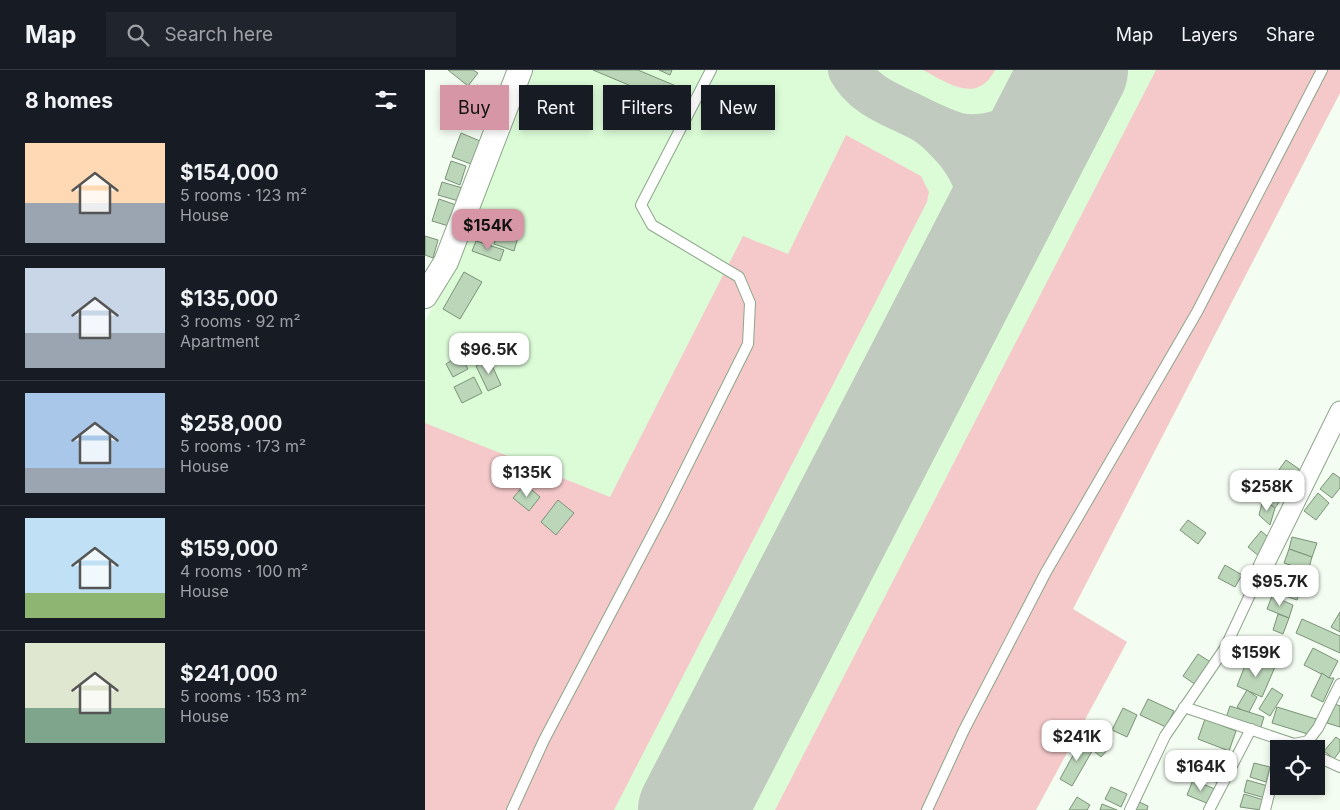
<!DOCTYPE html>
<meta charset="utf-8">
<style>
:root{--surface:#171b24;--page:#20242c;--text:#f1f3f6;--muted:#9ea1a6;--line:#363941;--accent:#d696a5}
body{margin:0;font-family:Inter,sans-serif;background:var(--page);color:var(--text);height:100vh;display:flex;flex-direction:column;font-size:19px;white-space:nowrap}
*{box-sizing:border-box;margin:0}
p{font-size:16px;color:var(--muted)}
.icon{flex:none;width:28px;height:28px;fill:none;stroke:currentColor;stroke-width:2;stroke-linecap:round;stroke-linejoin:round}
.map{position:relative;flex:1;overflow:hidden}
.drawer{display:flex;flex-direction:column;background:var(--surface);width:425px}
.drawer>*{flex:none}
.banner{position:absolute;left:15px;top:15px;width:475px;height:45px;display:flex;gap:10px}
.fabs{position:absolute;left:845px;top:670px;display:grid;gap:10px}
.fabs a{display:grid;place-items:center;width:55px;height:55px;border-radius:0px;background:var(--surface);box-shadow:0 2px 8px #0003;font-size:25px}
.price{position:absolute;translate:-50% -42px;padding:0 11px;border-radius:10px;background:#fff;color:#222;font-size:16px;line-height:32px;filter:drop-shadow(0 1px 2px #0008)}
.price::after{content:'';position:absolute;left:50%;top:30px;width:15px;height:11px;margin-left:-8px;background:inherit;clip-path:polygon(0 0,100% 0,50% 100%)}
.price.selected{background:var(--accent);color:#111}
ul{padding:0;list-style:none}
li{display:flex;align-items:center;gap:15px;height:125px;padding:0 25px}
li+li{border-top:1px solid var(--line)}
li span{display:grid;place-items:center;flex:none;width:140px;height:100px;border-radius:0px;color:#555}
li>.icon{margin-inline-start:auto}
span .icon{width:60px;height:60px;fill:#fffc;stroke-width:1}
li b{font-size:21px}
h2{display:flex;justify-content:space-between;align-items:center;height:60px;padding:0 25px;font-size:21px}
.tag{padding:0 18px;border-radius:0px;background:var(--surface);box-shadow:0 2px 8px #0003;font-size:18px;line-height:45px}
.tag.selected{background:var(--accent);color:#111}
header{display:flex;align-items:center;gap:30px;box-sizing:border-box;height:70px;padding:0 25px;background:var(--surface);border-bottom:1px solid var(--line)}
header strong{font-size:24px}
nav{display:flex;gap:28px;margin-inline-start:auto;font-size:18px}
.search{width:350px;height:45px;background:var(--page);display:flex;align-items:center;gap:12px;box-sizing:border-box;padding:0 18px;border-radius:0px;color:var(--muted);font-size:19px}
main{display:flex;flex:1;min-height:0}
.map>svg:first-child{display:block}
.built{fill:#dcfcd8}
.green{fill:#f5c9ca}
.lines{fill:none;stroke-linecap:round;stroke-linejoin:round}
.taxiway{stroke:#c0cabe;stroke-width:44}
.runway{stroke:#c0cabe;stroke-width:108}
.building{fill:#bcd6b9;stroke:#7a9277}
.service-casing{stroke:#8da58a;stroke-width:12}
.minor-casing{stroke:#8da58a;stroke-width:21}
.tertiary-casing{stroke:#8da58a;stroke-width:26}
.service{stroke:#fff;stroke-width:10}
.minor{stroke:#fff;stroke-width:19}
.tertiary{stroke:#fff;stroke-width:24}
</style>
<header>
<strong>Map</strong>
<div class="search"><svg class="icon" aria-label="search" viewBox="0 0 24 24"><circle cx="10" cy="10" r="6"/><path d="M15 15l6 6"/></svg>Search here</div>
<nav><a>Map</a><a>Layers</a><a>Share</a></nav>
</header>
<main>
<section class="drawer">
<h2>8 homes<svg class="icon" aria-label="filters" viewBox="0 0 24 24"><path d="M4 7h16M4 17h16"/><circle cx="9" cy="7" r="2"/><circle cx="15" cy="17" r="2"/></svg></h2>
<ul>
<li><span style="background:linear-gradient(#ffd9b3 60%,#9aa5b1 0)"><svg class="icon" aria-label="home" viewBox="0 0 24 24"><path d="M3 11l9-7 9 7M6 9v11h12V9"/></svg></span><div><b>$154,000</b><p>5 rooms · 123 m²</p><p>House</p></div></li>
<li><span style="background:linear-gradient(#c9d6e8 65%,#9aa5b1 0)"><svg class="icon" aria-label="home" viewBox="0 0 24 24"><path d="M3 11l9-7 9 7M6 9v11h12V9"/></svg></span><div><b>$135,000</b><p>3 rooms · 92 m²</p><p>Apartment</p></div></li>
<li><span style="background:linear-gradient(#a9c7e8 75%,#9aa5b1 0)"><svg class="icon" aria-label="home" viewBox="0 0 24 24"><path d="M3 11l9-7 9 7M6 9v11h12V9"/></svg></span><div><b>$258,000</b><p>5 rooms · 173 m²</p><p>House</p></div></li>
<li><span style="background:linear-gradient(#bfe0f5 75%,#8fb573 0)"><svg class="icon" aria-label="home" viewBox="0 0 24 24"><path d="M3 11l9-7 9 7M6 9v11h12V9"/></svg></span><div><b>$159,000</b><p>4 rooms · 100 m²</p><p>House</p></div></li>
<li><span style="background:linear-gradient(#dfe7d0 65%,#7fa58c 0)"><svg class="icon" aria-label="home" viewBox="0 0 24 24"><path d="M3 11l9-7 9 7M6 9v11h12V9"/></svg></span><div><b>$241,000</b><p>5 rooms · 153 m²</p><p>House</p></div></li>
</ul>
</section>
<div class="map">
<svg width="915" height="740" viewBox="0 0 915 740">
<rect width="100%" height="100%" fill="#f3fdf1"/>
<!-- built -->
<path class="built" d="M 102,0 L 915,0 L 915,23 L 648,539 L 702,572 L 611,740 L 0,740 L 0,251 L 35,190 Z"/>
<!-- green -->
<g class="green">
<path d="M 498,0 L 570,0 C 552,35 523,13 498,0 Z"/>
<path d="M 731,0 L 915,0 L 915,23 L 648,539 L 702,572 L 611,740 L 350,740 Z"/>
<path d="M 421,65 L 496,106 L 504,122 L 502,132 L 189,740 L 0,740 L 0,353 L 185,427 L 318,166 L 363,184 Z"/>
</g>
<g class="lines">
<!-- taxiway -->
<g class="taxiway">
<path d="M 425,0 C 441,29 472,36 499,51 C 511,58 521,69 530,79 C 566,122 559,162 540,211"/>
<path d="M 501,52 C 513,57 528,65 541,66 C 583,69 618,40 643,10"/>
</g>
<!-- runway -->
<path class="runway" d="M 267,740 L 649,0"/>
</g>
<!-- building -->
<g class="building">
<path d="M 23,0 L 48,0 L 53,3 L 43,16 Z"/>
<path d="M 168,0 L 213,0 L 251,16 L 244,32 Z"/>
<path d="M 234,0 L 247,0 L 245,5 Z"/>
<path d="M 52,15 L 70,22 L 57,59 L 39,53 Z"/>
<path d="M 36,63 L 55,71 L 46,94 L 27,87 Z"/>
<path d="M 26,91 L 41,96 L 35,115 L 20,109 Z"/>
<path d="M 17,112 L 41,119 L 37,132 L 13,125 Z"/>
<path d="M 14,129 L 34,136 L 27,157 L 7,151 Z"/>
<path d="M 74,160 L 93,167 L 89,181 L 69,174 Z"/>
<path d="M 0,166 L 13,170 L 8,188 L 0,185 Z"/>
<path d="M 51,171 L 79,180 L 75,191 L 47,181 Z"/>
<path d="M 39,202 L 57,212 L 35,249 L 18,239 Z"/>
<path d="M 35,285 L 43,299 L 28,307 L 21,294 Z"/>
<path d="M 64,289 L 76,315 L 63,321 L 51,296 Z"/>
<path d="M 49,307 L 57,323 L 37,333 L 29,317 Z"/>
<path d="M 861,390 L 874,399 L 865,413 L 851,404 Z"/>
<path d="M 908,403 L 915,408 L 915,418 L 907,428 L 895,419 Z"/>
<path d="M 857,411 L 869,418 L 865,426 L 852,420 Z"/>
<path d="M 100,414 L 115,427 L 104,441 L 88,428 Z"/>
<path d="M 845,418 L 859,425 L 850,438 L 838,429 Z"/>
<path d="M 893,423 L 904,433 L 891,450 L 879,441 Z"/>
<path d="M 838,429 L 850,438 L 845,455 L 834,445 Z"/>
<path d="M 133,430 L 149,443 L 131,465 L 116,452 Z"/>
<path d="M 763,450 L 781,463 L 773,474 L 755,460 Z"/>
<path d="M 836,461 L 848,471 L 835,487 L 823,477 Z"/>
<path d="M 867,467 L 892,473 L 887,487 L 864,479 Z"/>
<path d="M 864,479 L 887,487 L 883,501 L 859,493 Z"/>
<path d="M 800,495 L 817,505 L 810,517 L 793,508 Z"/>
<path d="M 862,512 L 877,516 L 872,530 L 857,525 Z"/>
<path d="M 847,526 L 868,535 L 864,548 L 842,539 Z"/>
<path d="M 915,542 L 915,562 L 906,557 Z"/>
<path d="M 853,544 L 864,548 L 858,564 L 848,560 Z"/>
<path d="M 877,549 L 915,566 L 915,583 L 871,563 Z"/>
<path d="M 888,578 L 913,591 L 904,608 L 879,595 Z"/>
<path d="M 773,584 L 787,593 L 771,615 L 758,606 Z"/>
<path d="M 834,590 L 850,597 L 837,627 L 812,616 L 821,593 L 830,597 Z"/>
<path d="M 897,603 L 904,608 L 909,608 L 898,632 L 886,626 Z"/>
<path d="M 847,618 L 858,625 L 845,646 L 834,639 Z"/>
<path d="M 822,620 L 832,627 L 823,644 L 812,637 Z"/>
<path d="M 723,629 L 749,641 L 741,657 L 715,645 Z"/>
<path d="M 910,634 L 915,636 L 915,657 L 902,653 Z"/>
<path d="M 805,636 L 839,647 L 835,660 L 801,648 Z"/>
<path d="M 852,637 L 891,649 L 886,665 L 847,653 Z"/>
<path d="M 698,638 L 712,645 L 702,667 L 687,660 Z"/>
<path d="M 780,649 L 811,661 L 804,681 L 773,669 Z"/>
<path d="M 911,667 L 915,670 L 915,681 L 909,689 L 899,681 Z"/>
<path d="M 657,669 L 670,676 L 647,716 L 635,709 Z"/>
<path d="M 678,672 L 685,677 L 676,687 L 670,682 Z"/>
<path d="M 782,693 L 802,704 L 796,715 L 776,704 Z"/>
<path d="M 829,693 L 845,697 L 841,712 L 825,707 Z"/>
<path d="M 768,710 L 790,719 L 784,734 L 762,725 Z"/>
<path d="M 822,710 L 843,716 L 840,728 L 819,722 Z"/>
<path d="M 854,711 L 854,716 L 864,716 L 863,722 L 852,719 Z"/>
<path d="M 686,717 L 702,724 L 696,737 L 680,729 Z"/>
<path d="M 819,724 L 839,730 L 836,740 L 815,737 Z"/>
<path d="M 652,727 L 665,735 L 662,740 L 644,740 Z"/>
<path d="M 714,732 L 723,736 L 722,740 L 711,740 Z"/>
<path d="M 677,734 L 692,740 L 675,740 Z"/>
</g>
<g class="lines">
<!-- service casing -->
<g class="service-casing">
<g id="service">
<path d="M 759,637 L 869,674 L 876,679"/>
<path d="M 861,679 L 869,674 L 883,671 L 893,658 L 915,614"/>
<path d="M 891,686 L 915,697"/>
<path d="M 87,740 L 119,670 L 238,444 L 323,274 L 325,233 L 314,207 L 227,155 L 216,135 L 286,0"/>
<path d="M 502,740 L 539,660 L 621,502 L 772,242 L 897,0"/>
<path d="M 705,740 L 740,666 L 800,578 L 838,497"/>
<path d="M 784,740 L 826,659"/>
<path d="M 840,740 L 854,685"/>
</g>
</g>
<!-- minor casing -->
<g class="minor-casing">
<path id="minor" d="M 838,497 L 915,341"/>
</g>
<!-- tertiary casing -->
<g class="tertiary-casing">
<path id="tertiary" d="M 0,226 L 21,192 L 95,0"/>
</g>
<!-- service -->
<use href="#service" class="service"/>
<!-- minor -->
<use href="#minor" class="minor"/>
<!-- tertiary -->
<use href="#tertiary" class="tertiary"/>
</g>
</svg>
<div class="fabs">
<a><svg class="icon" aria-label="locate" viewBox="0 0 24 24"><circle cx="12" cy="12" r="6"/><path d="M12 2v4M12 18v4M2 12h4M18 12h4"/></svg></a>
</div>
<b class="price selected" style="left:63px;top:181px">$154K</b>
<b class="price" style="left:64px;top:305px">$96.5K</b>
<b class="price" style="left:102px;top:428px">$135K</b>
<b class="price" style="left:842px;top:442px">$258K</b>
<b class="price" style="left:855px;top:537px">$95.7K</b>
<b class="price" style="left:831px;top:608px">$159K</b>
<b class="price" style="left:652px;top:692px">$241K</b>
<b class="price" style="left:776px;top:722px">$164K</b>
<div class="banner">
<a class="tag selected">Buy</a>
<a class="tag">Rent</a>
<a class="tag">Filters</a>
<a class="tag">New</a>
</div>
</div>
</main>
